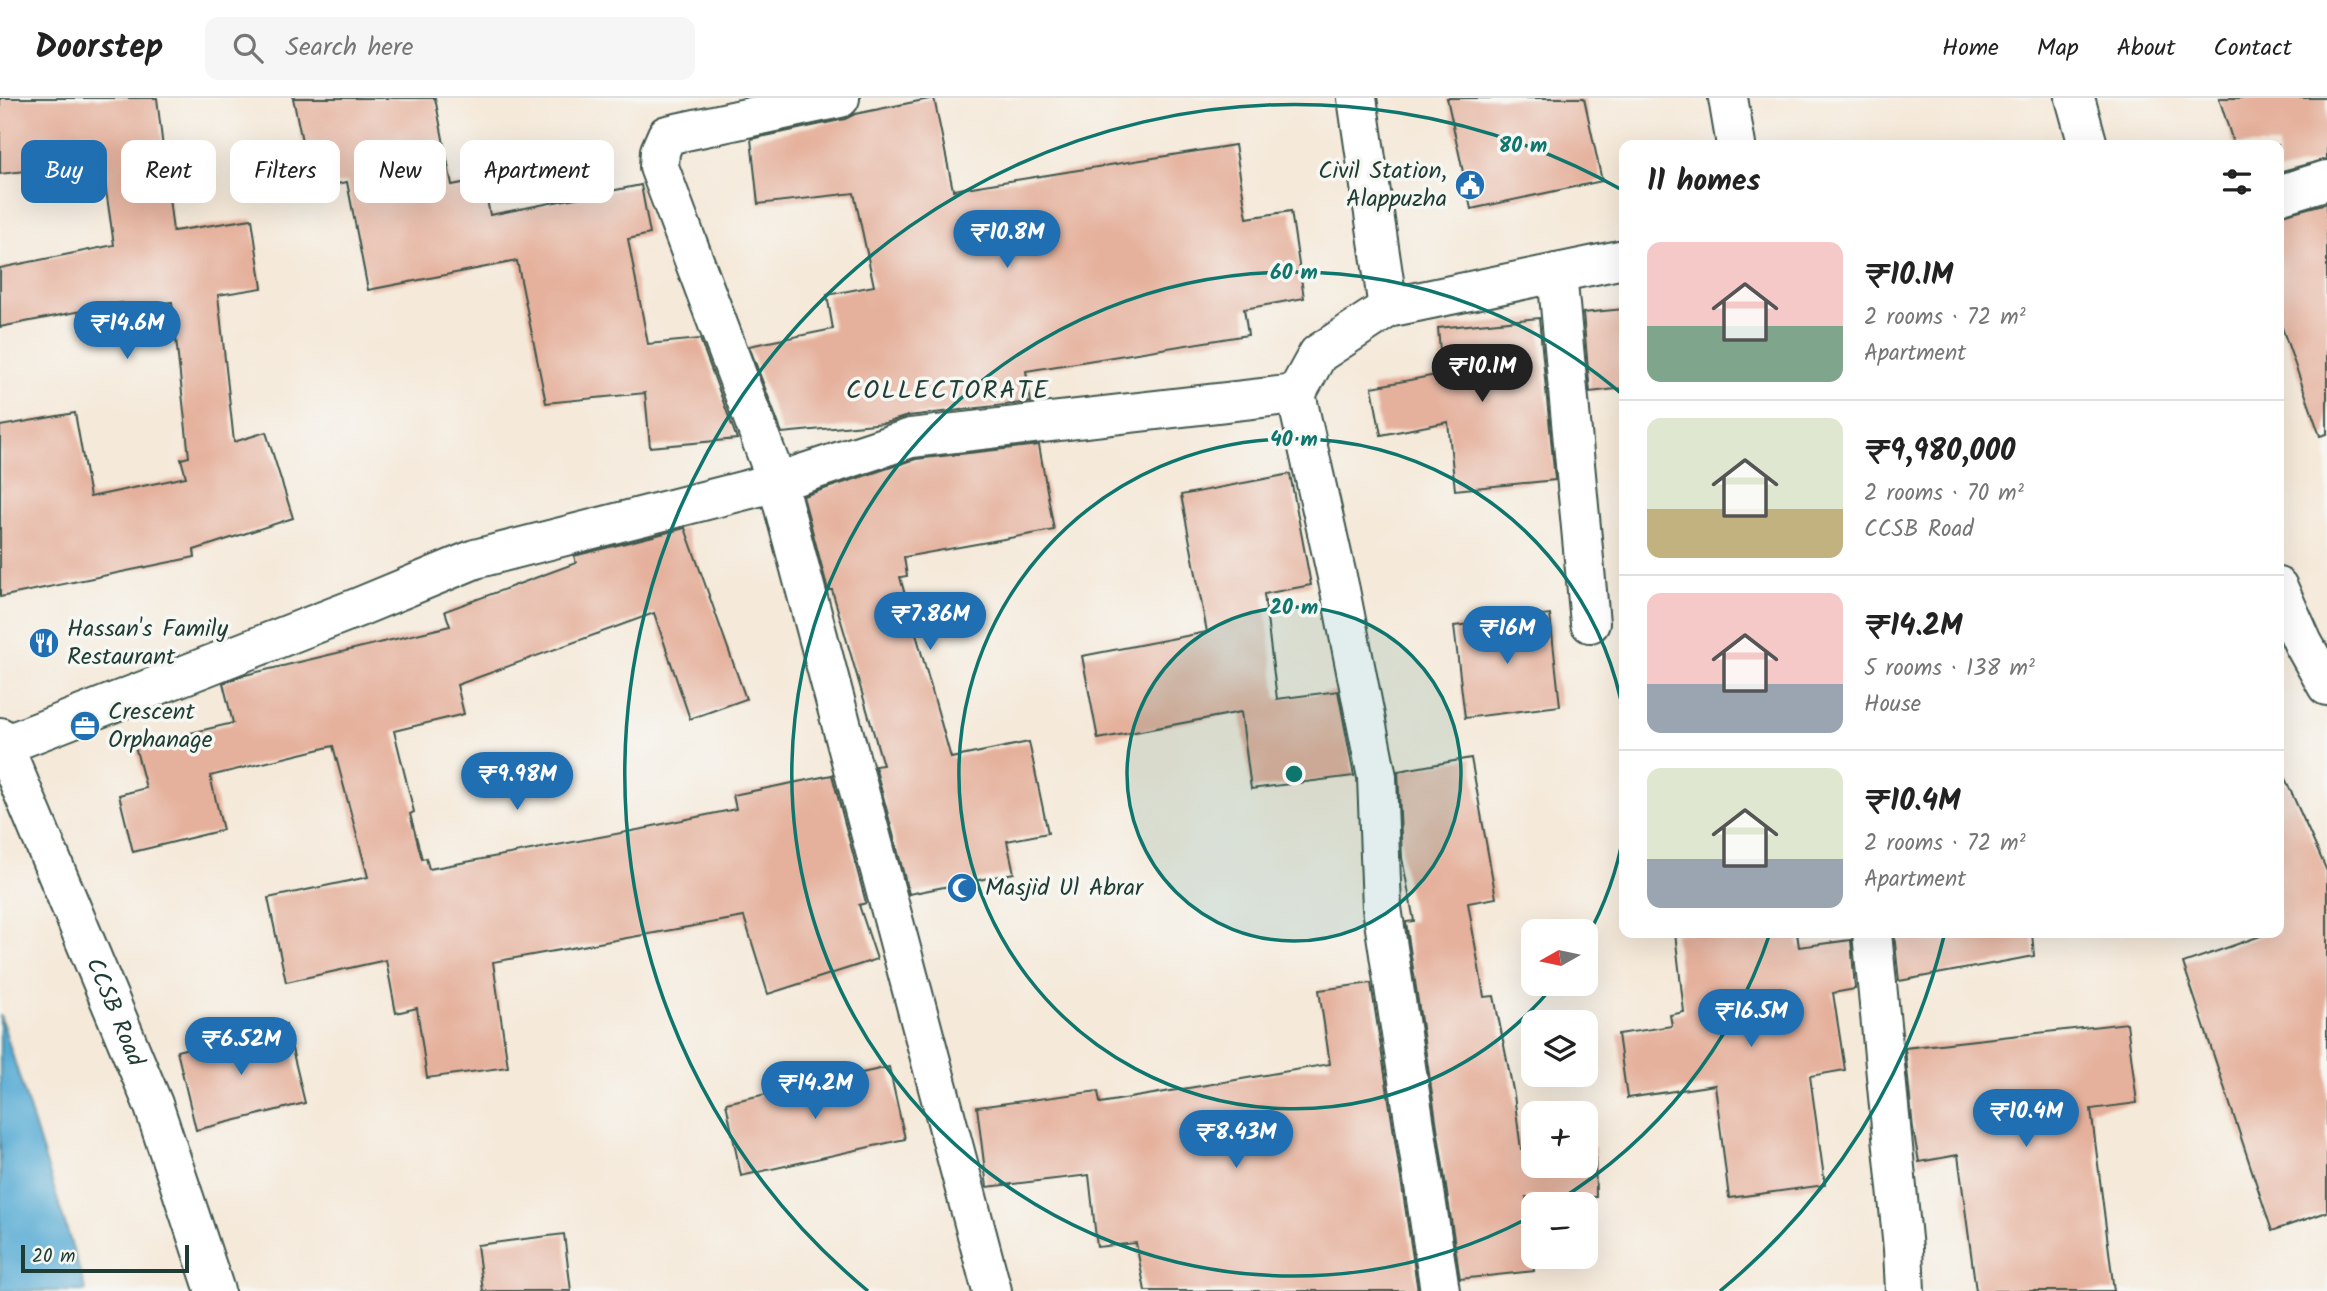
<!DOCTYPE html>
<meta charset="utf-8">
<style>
:root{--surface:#fff;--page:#f6f6f6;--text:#222;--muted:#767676;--line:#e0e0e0;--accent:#1f6fb2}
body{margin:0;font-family:Kalam,sans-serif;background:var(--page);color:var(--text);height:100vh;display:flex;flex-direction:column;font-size:26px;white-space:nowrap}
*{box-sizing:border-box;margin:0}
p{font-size:23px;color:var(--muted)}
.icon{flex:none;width:38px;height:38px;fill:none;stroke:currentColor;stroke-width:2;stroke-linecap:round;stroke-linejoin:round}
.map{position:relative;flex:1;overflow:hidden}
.details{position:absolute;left:1619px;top:42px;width:665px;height:798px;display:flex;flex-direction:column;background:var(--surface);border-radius:14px;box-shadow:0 7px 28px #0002}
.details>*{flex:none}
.hud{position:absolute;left:21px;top:42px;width:665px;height:63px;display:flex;gap:14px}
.needle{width:46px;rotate:261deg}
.controls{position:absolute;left:1521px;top:821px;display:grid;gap:14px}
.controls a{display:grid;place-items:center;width:77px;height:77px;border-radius:14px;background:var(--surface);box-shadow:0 7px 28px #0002;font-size:35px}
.scale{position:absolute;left:21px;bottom:18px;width:168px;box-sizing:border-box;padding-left:7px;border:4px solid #1f3d34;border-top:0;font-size:19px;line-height:24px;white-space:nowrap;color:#1f3d34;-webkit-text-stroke:5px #f6f6f2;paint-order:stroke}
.price{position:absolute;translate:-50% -60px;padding:0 16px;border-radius:24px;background:var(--accent);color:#fff;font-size:23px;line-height:46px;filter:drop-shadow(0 2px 4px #0008)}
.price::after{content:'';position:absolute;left:50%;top:42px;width:21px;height:16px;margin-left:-10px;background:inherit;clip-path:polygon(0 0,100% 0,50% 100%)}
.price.selected{background:#222;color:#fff}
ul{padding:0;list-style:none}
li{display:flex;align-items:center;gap:21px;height:175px;padding:0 28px}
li+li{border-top:2px solid var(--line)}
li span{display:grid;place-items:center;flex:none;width:196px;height:140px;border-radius:14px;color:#555}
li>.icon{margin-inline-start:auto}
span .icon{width:84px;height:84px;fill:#fffc;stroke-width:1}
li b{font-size:30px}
h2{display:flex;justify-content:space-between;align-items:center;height:84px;padding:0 28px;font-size:30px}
.pill{padding:0 24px;border-radius:14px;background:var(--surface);box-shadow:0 7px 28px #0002;font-size:24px;line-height:63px}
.pill.selected{background:var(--accent);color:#fff}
header{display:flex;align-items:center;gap:42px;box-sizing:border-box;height:98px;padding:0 35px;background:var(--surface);border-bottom:2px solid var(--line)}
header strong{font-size:33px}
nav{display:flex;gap:38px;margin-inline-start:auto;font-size:24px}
.search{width:490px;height:63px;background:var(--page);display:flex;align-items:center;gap:18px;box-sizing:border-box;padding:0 24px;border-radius:14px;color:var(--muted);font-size:26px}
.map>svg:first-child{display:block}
.water{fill:#59acd4;stroke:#3c7484;stroke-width:2}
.building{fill:#e5b19c}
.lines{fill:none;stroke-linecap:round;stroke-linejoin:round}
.minor-casing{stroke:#3f574d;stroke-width:42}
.major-casing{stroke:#3f574d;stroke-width:42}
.minor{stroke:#fff;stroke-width:38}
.major{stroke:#fff;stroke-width:38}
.ring{fill:none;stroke:#0f766e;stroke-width:3.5}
.labels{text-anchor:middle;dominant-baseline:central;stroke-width:7;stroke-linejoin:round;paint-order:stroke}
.poi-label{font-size:24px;fill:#1f3d34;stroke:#f6f6f2;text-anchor:start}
.street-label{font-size:24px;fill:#1f3d34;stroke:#f6f6f2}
.neighbourhood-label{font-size:26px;letter-spacing:2px;fill:#1f3d34;stroke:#f6f6f2}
.centre{fill:#0f766e;stroke:#f6f6f2;stroke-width:3.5}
.ring-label{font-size:21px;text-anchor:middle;font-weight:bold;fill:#0f766e;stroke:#f6f6f2;stroke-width:7;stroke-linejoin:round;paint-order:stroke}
</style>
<header>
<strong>Doorstep</strong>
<div class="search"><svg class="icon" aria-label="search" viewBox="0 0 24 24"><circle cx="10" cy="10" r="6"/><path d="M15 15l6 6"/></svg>Search here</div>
<nav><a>Home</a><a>Map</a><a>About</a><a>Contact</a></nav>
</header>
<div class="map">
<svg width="2327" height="1193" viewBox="0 0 2327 1193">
<rect width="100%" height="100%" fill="#f6f6f2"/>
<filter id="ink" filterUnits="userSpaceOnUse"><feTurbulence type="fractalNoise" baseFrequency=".0143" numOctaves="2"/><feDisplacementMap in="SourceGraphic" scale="14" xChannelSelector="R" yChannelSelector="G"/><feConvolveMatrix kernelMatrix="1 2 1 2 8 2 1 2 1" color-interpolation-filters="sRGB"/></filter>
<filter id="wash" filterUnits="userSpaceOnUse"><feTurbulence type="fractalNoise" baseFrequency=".00686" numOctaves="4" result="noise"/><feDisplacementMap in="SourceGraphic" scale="28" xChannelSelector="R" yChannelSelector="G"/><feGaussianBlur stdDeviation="1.57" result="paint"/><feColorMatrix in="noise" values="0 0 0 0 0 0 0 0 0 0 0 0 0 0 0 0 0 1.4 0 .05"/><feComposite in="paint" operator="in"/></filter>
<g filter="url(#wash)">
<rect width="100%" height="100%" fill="#f5e9d9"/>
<!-- water -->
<path class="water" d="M 0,917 L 86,1193 L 0,1193 Z"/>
<g id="blocks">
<!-- building -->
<g class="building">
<path d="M 0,0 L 157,0 L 173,133 L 252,121 L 262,190 L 218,197 L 234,344 L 266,334 L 293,420 L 194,452 L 195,459 L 0,499 L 0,328 L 75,315 L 90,399 L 186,379 L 181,361 L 189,359 L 172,204 L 123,211 L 122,205 L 0,229 L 0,170 L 114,147 L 102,64 L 0,76 Z"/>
<path d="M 293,0 L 435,0 L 452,87 L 483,81 L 490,117 L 641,87 L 650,136 L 628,141 L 648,246 L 700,241 L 737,341 L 650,349 L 645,295 L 546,305 L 517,163 L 368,192 L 347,84 L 312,91 Z"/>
<path d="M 934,0 L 953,92 L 1235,47 L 1247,120 L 1291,113 L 1304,200 L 1244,211 L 1248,237 L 1026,273 L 1031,304 L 908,318 L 885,325 L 782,335 L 749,248 L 833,231 L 827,197 L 874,188 L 854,95 L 758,106 L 751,41 L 845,21 L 855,16 Z"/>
<path d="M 1447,0 L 1584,0 L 1602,83 L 1471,111 Z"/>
<path d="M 2219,0 L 2327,0 L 2327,61 L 2278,74 L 2278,47 L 2234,47 Z"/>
<path d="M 2327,105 L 2327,336 L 2320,338 L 2278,218 L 2278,118 Z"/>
<path d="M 1624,211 L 1624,290 L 1590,294 L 1583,215 Z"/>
<path d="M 1539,220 L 1555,382 L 1455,392 L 1448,324 L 1381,337 L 1372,289 L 1442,276 L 1438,230 Z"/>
<path d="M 1039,347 L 1054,432 L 904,459 L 907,478 L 900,479 L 951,660 L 1029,644 L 1048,735 L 1007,743 L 1014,775 L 909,796 L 875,668 L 883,667 L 832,492 L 828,492 L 803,398 L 916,361 Z"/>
<path d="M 1290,376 L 1311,487 L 1264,496 L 1277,601 L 1338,593 L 1354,678 L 1251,691 L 1241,614 L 1098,641 L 1082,558 L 1207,534 L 1181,397 Z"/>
<path d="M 685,430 L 746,601 L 690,621 L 654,515 L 457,587 L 464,616 L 394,633 L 414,714 L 410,716 L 422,761 L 426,760 L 429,771 L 648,730 L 648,729 L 736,711 L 733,697 L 832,677 L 866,805 L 859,807 L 877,861 L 768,896 L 744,819 L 493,864 L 508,969 L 427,980 L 417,910 L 396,915 L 386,862 L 286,884 L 268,800 L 368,779 L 333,648 L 210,678 L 223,732 L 133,754 L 119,697 L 146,690 L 135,648 L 233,625 L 223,585 L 241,578 L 450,528 L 445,513 L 576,465 L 574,458 Z"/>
<path d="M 1550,517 L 1560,608 L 1465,620 L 1454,528 Z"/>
<path d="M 1471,660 L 1496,800 L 1468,805 L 1484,899 L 1494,898 L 1514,997 L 1521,1052 L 1533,1051 L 1533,1068 L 1586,1068 L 1586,1050 L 1595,1049 L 1596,1099 L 1526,1099 L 1534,1173 L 1460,1181 L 1406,824 L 1414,823 L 1402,760 L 1398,673 Z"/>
<path d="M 2278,665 L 2327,773 L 2327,1114 L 2272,1133 L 2183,865 L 2269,835 L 2278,835 Z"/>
<path d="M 1675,835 L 1797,835 L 1799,849 L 1851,842 L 1855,891 L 1833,895 L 1845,972 L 1810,978 L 1825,1087 L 1729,1100 L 1715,987 L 1627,1000 L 1618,936 L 1672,928 L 1670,917 L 1684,914 Z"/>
<path d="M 1906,835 L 2032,835 L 2034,858 L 1899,883 L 1894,836 Z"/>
<path d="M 1371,885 L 1418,1193 L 1145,1193 L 1136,1145 L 1097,1149 L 1089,1077 L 987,1089 L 977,1009 L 1098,993 L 1100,1005 L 1330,966 L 1319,892 Z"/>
<path d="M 2127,925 L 2137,1005 L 2091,1011 L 2114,1193 L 1976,1193 L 1958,1057 L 1919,1064 L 1913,1031 L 1905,950 Z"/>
<path d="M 286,926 L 305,1005 L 196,1032 L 177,953 Z"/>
<path d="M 889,969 L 905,1041 L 741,1078 L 726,1005 Z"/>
<path d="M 564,1136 L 571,1193 L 483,1193 L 477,1147 Z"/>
</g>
</g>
</g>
<g filter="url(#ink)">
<use href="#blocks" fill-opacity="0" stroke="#3f574d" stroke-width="2"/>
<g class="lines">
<!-- minor casing -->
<g class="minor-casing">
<g id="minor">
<path d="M 840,0 L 667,37 L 660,53 L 659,69 L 777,384 L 992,1193"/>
<path d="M 1357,0 L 1388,210"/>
<path d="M 1728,0 L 1736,47"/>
<path d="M 2278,97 L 2327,82"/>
<path d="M 1557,175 L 1590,525"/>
<path d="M 2,648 L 359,509 L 475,461 L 777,384 L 911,340 L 1296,296"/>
<path d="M 1872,835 L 1903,1151 L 1905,1193"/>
<path d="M 1440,1193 L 1382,810 L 1377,679 L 1340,492 L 1296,296 L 1318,256 L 1388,210 L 1624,161"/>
</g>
</g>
<!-- major casing -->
<g class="major-casing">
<g id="major">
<path d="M 2075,0 L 2088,47"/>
<path d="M 2278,489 L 2303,545 L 2327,588"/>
<path id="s1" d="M 0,639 L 153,1006 L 215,1193"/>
</g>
</g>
<!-- minor -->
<use href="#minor" class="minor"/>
<!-- major -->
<use href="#major" class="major"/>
</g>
</g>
<!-- distance rings -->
<circle cx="1294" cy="676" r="167" fill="#0f766e" fill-opacity=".12"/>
<g class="ring">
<circle cx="1294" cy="676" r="167"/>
<path d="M1624 734A335 335 0 0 1 1586 841M1554 887A335 335 0 1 1 1624 618"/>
<path d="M1770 835A502 502 0 0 1 1556 1104M1530 1119A502 502 0 1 1 1623 297"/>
<path d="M1944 838A670 670 0 0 1 1720 1193M868 1193A670 670 0 0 1 1624 93"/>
</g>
<!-- icons -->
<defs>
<g id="civic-disc" transform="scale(1.575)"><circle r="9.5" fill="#1f6fb2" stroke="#f6f6f2"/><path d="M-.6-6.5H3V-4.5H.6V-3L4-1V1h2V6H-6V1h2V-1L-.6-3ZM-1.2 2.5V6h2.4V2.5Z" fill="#fff"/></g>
<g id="restaurant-disc" transform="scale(1.575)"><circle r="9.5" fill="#1f6fb2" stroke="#f6f6f2"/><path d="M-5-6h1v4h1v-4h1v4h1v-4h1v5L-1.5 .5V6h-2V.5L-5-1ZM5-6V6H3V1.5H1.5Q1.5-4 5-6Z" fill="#fff"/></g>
<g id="office-disc" transform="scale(1.575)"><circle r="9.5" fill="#1f6fb2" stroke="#f6f6f2"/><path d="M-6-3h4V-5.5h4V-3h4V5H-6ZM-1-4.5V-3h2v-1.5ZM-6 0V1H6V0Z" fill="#fff"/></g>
<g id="mosque-disc" transform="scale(1.575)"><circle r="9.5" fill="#1f6fb2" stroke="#f6f6f2"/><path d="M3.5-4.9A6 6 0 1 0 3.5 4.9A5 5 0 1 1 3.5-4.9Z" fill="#fff"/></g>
</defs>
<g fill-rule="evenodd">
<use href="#civic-disc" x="1470" y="87"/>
<use href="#restaurant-disc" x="44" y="545"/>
<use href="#office-disc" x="85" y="628"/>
<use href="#mosque-disc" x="962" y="790"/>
</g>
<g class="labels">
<!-- poi labels -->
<g class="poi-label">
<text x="1447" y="73" text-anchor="end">Civil Station,<tspan x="1447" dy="28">Alappuzha</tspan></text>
<text x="67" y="531">Hassan's Family<tspan x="67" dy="28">Restaurant</tspan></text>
<text x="108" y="614">Crescent<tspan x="108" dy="28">Orphanage</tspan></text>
<text x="985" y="790">Masjid Ul Abrar</text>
</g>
<!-- street labels -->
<g class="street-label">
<text stroke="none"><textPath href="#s1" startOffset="298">CCSB Road</textPath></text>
</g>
<!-- neighbourhood labels -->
<g class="neighbourhood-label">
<text x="948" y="293">COLLECTORATE</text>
</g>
</g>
<circle cx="1294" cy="676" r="10" class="centre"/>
<g class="ring-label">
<text x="1523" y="54">80 m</text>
<text x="1294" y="181">60 m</text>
<text x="1294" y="348">40 m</text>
<text x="1294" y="516">20 m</text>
</g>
</svg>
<div class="controls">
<a><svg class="needle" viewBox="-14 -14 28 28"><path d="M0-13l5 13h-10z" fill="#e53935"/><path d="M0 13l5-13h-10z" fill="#767676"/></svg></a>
<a><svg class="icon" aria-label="layers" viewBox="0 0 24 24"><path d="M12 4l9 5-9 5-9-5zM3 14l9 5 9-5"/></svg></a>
<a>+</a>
<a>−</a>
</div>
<div class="scale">20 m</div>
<b class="price" style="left:1007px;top:172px">₹10.8M</b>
<b class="price" style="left:127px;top:263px">₹14.6M</b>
<b class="price selected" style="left:1482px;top:306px">₹10.1M</b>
<b class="price" style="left:930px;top:554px">₹7.86M</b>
<b class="price" style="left:1507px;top:568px">₹16M</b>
<b class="price" style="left:517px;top:714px">₹9.98M</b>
<b class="price" style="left:1751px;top:951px">₹16.5M</b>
<b class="price" style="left:241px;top:979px">₹6.52M</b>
<b class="price" style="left:815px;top:1023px">₹14.2M</b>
<b class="price" style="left:2026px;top:1051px">₹10.4M</b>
<b class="price" style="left:1236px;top:1072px">₹8.43M</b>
<div class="hud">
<a class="pill selected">Buy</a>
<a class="pill">Rent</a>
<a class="pill">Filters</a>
<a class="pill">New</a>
<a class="pill">Apartment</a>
</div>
<section class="details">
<h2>11 homes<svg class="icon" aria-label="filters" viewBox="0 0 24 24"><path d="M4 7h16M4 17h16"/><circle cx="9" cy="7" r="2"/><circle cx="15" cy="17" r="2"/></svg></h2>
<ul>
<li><span style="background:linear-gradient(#f6c9c9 60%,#7fa58c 0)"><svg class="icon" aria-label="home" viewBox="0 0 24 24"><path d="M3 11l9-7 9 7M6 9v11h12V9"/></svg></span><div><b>₹10.1M</b><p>2 rooms · 72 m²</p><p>Apartment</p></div></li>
<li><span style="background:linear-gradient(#dfe7d0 65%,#c2b280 0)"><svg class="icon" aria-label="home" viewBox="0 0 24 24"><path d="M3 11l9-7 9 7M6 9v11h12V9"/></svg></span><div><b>₹9,980,000</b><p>2 rooms · 70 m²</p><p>CCSB Road</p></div></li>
<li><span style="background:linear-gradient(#f6c9c9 65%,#9aa5b1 0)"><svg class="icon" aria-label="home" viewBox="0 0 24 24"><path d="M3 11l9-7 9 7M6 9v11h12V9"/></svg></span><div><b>₹14.2M</b><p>5 rooms · 138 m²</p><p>House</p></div></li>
<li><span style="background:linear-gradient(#dfe7d0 65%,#9aa5b1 0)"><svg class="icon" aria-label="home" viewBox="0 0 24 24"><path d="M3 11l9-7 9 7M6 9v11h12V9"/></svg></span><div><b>₹10.4M</b><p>2 rooms · 72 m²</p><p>Apartment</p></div></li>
</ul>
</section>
</div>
